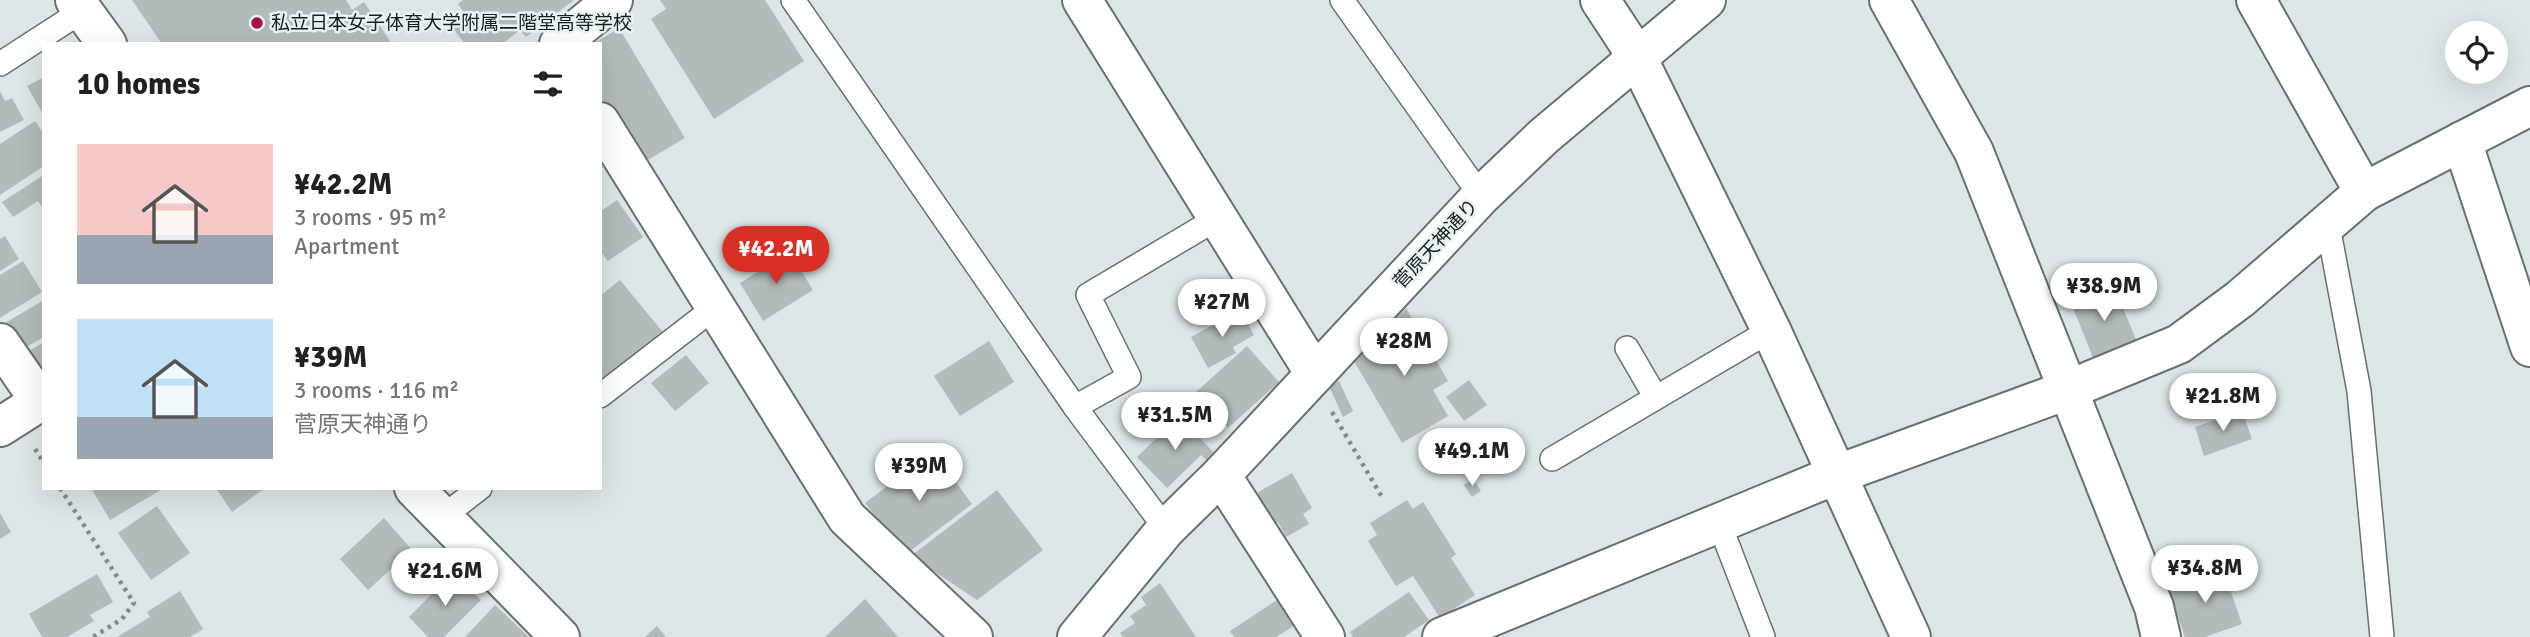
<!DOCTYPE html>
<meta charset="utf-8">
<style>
:root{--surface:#fff;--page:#f6f6f6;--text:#202124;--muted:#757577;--accent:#d93025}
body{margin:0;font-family:Signika,"Noto Sans JP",sans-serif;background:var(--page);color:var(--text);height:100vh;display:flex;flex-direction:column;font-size:26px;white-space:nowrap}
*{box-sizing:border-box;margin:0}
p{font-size:23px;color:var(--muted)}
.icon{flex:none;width:38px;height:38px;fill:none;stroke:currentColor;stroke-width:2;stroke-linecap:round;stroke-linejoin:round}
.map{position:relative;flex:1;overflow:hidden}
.sheet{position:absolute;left:42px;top:42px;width:560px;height:448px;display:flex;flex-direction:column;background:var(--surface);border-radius:0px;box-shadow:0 7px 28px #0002}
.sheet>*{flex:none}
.fabs{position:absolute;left:2445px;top:21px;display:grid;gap:14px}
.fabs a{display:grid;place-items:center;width:63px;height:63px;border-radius:50%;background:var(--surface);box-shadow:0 7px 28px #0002;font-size:35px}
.price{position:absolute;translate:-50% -60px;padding:0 16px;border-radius:24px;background:#fff;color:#222;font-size:23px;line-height:46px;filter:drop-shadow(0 2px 4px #0008)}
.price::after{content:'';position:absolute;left:50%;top:42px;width:21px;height:16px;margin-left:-10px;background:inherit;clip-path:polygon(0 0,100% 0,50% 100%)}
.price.selected{background:var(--accent);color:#fff}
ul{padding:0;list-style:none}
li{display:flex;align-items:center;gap:21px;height:175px;padding:0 35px}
li span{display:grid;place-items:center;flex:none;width:196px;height:140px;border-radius:0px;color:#555}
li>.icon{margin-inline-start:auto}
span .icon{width:84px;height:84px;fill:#fffc;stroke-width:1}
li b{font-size:30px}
h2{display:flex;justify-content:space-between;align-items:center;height:84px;padding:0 35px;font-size:30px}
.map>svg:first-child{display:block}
.building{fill:#b2baba}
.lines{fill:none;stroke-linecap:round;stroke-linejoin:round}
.service-casing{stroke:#687070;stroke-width:26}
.minor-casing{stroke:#687070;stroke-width:42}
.path{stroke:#838a8a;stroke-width:4.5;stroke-dasharray:3.5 5;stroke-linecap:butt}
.service{stroke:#fff;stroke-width:23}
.minor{stroke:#fff;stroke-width:38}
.poi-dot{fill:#a71349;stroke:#eaf3f3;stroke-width:2.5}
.labels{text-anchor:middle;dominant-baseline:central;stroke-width:5;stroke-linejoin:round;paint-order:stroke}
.poi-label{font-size:19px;fill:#1a1d1d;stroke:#eaf3f3;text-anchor:start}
.street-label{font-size:19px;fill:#1a1d1d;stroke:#eaf3f3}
</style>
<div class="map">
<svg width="2530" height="637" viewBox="0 0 2530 637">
<rect width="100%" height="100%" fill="#dde6e6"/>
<!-- building -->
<g class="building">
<path d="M 132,0 L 346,0 L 352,10 L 364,2 L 392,44 L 162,44 Z"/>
<path d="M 463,0 L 574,0 L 526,37 L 520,30 L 502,44 L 465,44 L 448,22 L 463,11 L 458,4 Z"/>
<path d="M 660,0 L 765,0 L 804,61 L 714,119 L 651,19 L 666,9 Z"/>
<path d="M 619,28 L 685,138 L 641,164 L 600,97 L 600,44 L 593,44 Z"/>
<path d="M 44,77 L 44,116 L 27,86 Z"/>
<path d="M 0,91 L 5,101 L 12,98 L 24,120 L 0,132 Z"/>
<path d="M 35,121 L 44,134 L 44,166 L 0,195 L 0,144 Z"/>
<path d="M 44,175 L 44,210 L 38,201 L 13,217 L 2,202 Z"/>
<path d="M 617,200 L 643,237 L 608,261 L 600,251 L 600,212 Z"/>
<path d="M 5,236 L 19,259 L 0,271 L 0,239 Z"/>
<path d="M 790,252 L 813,290 L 763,321 L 740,283 Z"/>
<path d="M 23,261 L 42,292 L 0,318 L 0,275 Z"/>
<path d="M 620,280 L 666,336 L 600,390 L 600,296 Z"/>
<path d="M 2114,286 L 2137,342 L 2094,360 L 2071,303 Z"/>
<path d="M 44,300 L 44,337 L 21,350 L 5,323 Z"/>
<path d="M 1406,308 L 1448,381 L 1433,390 L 1448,416 L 1402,443 L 1354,361 Z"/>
<path d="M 1240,310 L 1254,335 L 1233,347 L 1236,353 L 1208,368 L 1191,337 Z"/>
<path d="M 989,341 L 1014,382 L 960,416 L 934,376 Z"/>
<path d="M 44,342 L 44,382 L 27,352 Z"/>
<path d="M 1247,346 L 1279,382 L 1228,428 L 1196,392 Z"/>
<path d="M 686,355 L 709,383 L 675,411 L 651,383 Z"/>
<path d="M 1469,380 L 1487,405 L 1464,421 L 1446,397 Z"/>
<path d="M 1339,381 L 1353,411 L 1343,417 L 1329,386 Z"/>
<path d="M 2242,411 L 2252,439 L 2204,456 L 2195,427 Z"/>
<path d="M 1179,416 L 1217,456 L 1210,463 L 1201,455 L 1167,488 L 1137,457 Z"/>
<path d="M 933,452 L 972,504 L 905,555 L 865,503 Z"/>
<path d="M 1292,473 L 1312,508 L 1303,514 L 1309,524 L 1286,537 L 1278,522 L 1273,525 L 1255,494 Z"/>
<path d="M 1473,479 L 1481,491 L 1472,497 L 1464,485 Z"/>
<path d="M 91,488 L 164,488 L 110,520 Z"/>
<path d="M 216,488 L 265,488 L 232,512 Z"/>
<path d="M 997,490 L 1043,550 L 977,600 L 911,556 Z"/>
<path d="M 1407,500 L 1413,509 L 1423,502 L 1456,554 L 1451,558 L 1475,595 L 1440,618 L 1413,576 L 1396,586 L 1368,541 L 1377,535 L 1370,523 Z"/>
<path d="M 157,506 L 190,553 L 151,580 L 118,533 Z"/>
<path d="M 0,513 L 11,532 L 0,539 Z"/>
<path d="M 384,518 L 412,550 L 368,590 L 340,559 Z"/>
<path d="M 2223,569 L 2242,624 L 2205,637 L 2185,637 L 2168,588 Z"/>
<path d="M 453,573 L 481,600 L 444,637 L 428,637 L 409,617 Z"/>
<path d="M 97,574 L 113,602 L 90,615 L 94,621 L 67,637 L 42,637 L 29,614 Z"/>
<path d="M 1160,583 L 1196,637 L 1123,637 L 1120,633 L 1135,623 L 1130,616 L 1146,605 L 1141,597 Z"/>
<path d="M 180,591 L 203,629 L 190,637 L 117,637 L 150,617 L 147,612 Z"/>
<path d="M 1409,592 L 1429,620 L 1404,637 L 1353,637 L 1350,632 Z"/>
<path d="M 865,599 L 898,637 L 825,637 Z"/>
<path d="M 1277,600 L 1294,626 L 1276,637 L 1234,637 L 1230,631 Z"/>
<path d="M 495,605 L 529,637 L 465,637 Z"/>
<path d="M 657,626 L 666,637 L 645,637 Z"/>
</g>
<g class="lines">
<!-- service casing -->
<g class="service-casing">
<g id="service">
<path d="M 793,0 L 1075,407 L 1166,529"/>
<path d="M 1342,0 L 1481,196"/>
<path d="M 0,64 L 82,11"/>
<path d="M 2328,226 L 2359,391 L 2382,637"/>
<path d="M 1627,348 L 1655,396"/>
<path d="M 600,396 L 714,308"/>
<path d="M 1075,407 L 1129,377 L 1088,295 L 1218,218"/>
<path d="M 1552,459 L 1771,330"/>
<path d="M 441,518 L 480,488"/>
<path d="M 1719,523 L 1763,637"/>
</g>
</g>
<!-- minor casing -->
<g class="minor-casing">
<g id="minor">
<path d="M 75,0 L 107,44"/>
<path d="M 1082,0 L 1315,374"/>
<path d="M 1600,0 L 1636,55 L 1771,330 L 1911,637"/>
<path d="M 1889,0 L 1974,152 L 2154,607 L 2161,637"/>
<path d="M 2256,0 L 2364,192"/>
<path d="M 559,44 L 613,0"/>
<path d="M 600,122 L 847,518 L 973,637"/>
<path d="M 2462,141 L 2530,347"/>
<path d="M 0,343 L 40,401"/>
<path d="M 0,427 L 44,399"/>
<path d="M 1221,475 L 1325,637"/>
<path d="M 414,488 L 560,637"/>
<path d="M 1077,637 L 1166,529 L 1221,475 L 1481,196 L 1544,136 L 1706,0"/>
<path d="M 1442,637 L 1838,474 L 2070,389 L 2179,344 L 2240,299 L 2364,192 L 2530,106"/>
</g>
</g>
<!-- path -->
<g class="path">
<path d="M 1332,412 L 1382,497"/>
<path d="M 35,449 L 44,463"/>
<path d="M 60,488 L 134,603 L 122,619 L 93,637"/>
</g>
<!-- service -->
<use href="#service" class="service"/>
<!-- minor -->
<use href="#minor" class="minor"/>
</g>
<!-- markers -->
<circle class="poi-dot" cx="257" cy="23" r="7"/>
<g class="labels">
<!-- poi labels -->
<g class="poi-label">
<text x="271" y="23">私立日本女子体育大学附属二階堂高等学校</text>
</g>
<!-- street labels -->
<g class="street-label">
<text transform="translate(1436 244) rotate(-47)">菅原天神通り</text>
</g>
</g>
</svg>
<div class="fabs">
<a><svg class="icon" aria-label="locate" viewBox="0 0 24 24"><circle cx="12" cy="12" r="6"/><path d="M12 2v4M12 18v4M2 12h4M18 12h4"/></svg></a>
</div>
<b class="price selected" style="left:776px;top:286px">¥42.2M</b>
<b class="price" style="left:2104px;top:323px">¥38.9M</b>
<b class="price" style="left:1222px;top:339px">¥27M</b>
<b class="price" style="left:1404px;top:378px">¥28M</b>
<b class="price" style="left:2223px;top:433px">¥21.8M</b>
<b class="price" style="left:1175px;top:452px">¥31.5M</b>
<b class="price" style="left:1472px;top:488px">¥49.1M</b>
<b class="price" style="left:919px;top:503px">¥39M</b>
<b class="price" style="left:2205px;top:605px">¥34.8M</b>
<b class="price" style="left:445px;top:608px">¥21.6M</b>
<section class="sheet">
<h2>10 homes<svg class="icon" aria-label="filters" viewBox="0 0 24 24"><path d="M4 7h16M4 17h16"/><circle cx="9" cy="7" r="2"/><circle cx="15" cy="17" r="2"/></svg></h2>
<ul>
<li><span style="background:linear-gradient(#f6c9c9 65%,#9aa5b1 0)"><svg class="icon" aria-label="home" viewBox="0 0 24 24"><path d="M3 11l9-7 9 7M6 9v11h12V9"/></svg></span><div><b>¥42.2M</b><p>3 rooms · 95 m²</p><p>Apartment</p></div></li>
<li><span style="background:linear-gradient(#bfe0f5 70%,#9aa5b1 0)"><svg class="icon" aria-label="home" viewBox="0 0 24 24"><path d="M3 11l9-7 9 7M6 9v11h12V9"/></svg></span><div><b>¥39M</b><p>3 rooms · 116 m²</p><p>菅原天神通り</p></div></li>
</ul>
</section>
</div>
